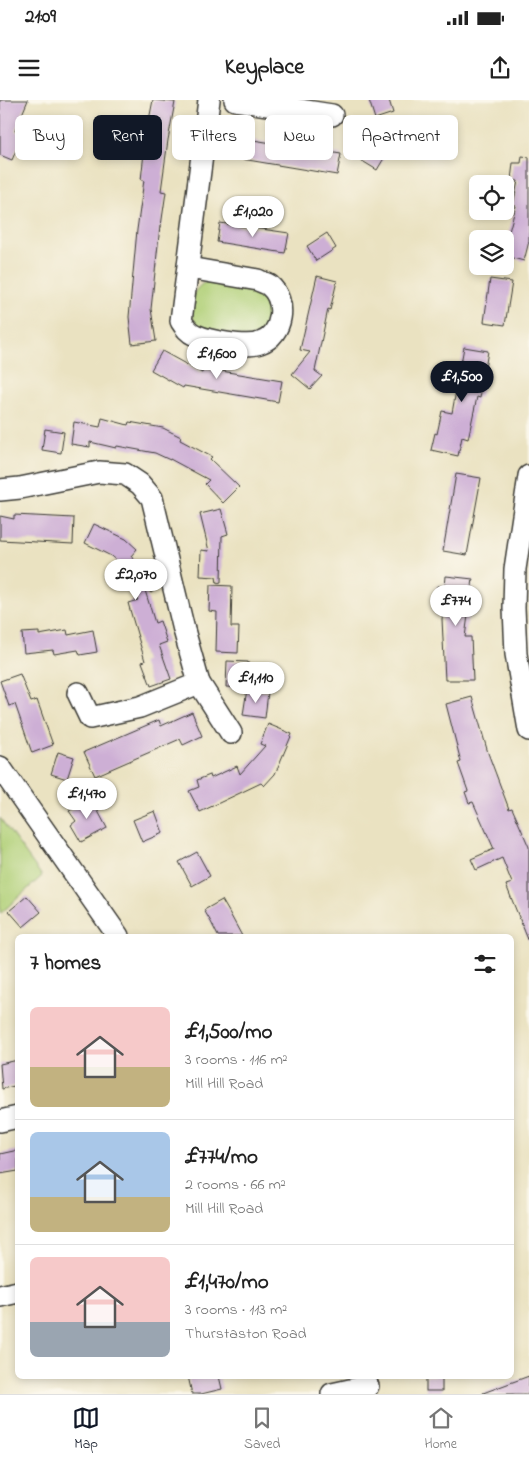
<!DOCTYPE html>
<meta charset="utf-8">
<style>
:root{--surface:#fff;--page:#f6f6f6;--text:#222;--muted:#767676;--line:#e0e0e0;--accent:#111827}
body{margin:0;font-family:"Indie Flower",sans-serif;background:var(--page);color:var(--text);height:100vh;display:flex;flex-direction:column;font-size:19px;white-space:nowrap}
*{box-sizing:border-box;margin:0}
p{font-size:16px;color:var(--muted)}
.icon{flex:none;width:28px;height:28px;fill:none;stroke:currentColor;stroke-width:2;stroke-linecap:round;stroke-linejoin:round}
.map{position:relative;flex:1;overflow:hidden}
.details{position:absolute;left:15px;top:834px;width:499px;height:445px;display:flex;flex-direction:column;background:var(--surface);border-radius:8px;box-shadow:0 2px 8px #0003}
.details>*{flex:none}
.top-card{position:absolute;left:15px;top:15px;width:500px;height:45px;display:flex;gap:10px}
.tools{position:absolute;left:469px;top:75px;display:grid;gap:10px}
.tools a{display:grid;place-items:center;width:45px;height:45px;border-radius:8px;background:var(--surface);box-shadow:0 2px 8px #0003;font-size:25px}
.price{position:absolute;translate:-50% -42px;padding:0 11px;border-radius:18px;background:#fff;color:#222;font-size:16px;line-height:32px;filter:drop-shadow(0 1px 2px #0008)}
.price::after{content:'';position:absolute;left:50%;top:30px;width:15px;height:11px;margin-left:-8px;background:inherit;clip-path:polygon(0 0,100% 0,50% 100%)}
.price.active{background:var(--accent);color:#fff}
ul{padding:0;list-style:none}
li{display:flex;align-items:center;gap:15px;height:125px;padding:0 15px}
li+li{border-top:1px solid var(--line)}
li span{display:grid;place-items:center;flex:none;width:140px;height:100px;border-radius:8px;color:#555}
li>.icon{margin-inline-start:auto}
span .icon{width:60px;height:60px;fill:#fffc;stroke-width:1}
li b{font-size:21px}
h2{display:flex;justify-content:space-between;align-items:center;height:60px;padding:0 15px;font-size:21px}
.pill{padding:0 18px;border-radius:8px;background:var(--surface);box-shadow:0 2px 8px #0003;font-size:18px;line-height:45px}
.pill.active{background:var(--accent);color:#fff}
.status{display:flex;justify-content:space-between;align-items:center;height:35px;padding:0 25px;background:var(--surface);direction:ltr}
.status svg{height:14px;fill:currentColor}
header{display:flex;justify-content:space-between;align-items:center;height:65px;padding:0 15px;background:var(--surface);font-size:22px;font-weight:700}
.tab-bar{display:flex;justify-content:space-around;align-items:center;height:70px;border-top:1px solid var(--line);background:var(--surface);font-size:14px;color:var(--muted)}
.tab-bar a{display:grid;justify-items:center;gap:2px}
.tab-bar .active{color:var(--accent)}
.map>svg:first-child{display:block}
.green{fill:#b1d078;stroke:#66764a}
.building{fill:#cdafd5}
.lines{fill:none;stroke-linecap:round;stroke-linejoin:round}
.minor-casing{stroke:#3b3a35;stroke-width:24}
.minor{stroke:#fff;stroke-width:21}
</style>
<div class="status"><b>21:09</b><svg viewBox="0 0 49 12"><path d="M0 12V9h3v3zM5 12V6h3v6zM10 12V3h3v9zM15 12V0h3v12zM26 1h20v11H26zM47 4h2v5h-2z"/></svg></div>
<header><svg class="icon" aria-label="menu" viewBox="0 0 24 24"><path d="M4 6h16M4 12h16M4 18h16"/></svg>Keyplace<svg class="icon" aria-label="share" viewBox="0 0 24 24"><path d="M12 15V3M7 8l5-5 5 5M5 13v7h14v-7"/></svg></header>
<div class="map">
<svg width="529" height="1294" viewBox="0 0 529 1294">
<rect width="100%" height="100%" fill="#fbf7ec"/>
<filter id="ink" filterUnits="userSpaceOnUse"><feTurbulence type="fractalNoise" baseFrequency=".02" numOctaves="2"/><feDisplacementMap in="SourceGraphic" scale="10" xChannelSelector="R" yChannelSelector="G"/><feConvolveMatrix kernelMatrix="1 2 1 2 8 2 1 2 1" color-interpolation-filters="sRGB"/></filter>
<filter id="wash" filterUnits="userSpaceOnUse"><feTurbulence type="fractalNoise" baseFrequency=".0096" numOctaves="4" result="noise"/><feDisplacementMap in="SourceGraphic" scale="20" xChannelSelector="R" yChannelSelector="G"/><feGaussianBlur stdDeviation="1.12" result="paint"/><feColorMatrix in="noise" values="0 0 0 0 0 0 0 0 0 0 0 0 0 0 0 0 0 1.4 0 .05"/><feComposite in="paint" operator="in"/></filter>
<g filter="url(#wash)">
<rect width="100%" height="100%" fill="#eae2c1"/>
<!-- green -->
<g class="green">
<path d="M 214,180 L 254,186 L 267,194 L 273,205 L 267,231 L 249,238 L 197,226 C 190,212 187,196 202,184 C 205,182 210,181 214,180 Z"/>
<path d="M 0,718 L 42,776 L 0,814 Z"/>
</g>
<g id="blocks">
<!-- building -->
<g class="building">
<path d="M 0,0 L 28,0 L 15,31 L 23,34 L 12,60 L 0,55 Z"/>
<path d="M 153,0 L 175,2 L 168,40 L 161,91 L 166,92 L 161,126 L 160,126 L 151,209 L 156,241 L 132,244 L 129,217 L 137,130 L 144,80 L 141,80 L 146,35 Z"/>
<path d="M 369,0 L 389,0 L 393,13 L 375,19 Z"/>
<path d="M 376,32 L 393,43 L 377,70 L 359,59 Z"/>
<path d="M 228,36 L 341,54 L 337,75 L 224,56 Z"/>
<path d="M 522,56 L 529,57 L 529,141 L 524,161 L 505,156 L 505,146 L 516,106 L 513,105 L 518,81 L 511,80 L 513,63 L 521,63 Z"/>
<path d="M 220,123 L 289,133 L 285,153 L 217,142 Z"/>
<path d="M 327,133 L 336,148 L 316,161 L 307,146 Z"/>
<path d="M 317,176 L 337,181 L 330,210 L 328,209 L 315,271 L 322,276 L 310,289 L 292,274 L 310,252 L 300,250 Z"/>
<path d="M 490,179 L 512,182 L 505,225 L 484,222 Z"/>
<path d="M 464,247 L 488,251 L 480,298 L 477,297 L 468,339 L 462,337 L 458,356 L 431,350 L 435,333 L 437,334 L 442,311 L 452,313 Z"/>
<path d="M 162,251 L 202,273 L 203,268 L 282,281 L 278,302 L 184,286 L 183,288 L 151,270 Z"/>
<path d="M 102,318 L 128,325 L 129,322 L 163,328 L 181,337 L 180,340 L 212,357 L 210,359 L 239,387 L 223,403 L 205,384 L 209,380 L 170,359 L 170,360 L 155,353 L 117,346 L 116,348 L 90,342 L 90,347 L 71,344 L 74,322 L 100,327 Z"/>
<path d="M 45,329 L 64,332 L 61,353 L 42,350 Z"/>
<path d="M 456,374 L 481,378 L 467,455 L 443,451 Z"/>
<path d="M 221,409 L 228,434 L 222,436 L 221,482 L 217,483 L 216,477 L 200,476 L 201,450 L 209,451 L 200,414 Z"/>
<path d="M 14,415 L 74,418 L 73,444 L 0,440 L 0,416 L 14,419 Z"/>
<path d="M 94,424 L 126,439 L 137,449 L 131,456 L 156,489 L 151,493 L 144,487 L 155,523 L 160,521 L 167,542 L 159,545 L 171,579 L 151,586 L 142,562 L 145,561 L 128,503 L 138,500 L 122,479 L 130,473 L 111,456 L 85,443 Z"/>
<path d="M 446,476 L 473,479 L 465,537 L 471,537 L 473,580 L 445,580 L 442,519 L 444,508 L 434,506 L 437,486 L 445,487 Z"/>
<path d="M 210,485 L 232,486 L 231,527 L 239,527 L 238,553 L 216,552 L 217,512 L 209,511 Z"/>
<path d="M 67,530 L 68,535 L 93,530 L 97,552 L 80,555 L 78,550 L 54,554 L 53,550 L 24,553 L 22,533 L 39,532 L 39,535 Z"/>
<path d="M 227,561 L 248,562 L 247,588 L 226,587 Z"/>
<path d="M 20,574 L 31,602 L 37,600 L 53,645 L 32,653 L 15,604 L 9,606 L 0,581 Z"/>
<path d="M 247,589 L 268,592 L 265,618 L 243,615 Z"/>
<path d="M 472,597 L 488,653 L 509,709 L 512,708 L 529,747 L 529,842 L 506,785 L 512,783 L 502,758 L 476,770 L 471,759 L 494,749 L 473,702 L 469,703 L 465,692 L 468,691 L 458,663 L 461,662 L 446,604 Z"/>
<path d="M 192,612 L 202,636 L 183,645 L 180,639 L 95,676 L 84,652 L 159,620 L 161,626 Z"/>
<path d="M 268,624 L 292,634 L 275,674 L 264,686 L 261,683 L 200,712 L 189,691 L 199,687 L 197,680 L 210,675 L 211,678 L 237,666 L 240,674 L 265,646 L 260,644 Z"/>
<path d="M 58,652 L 74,657 L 67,679 L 51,674 Z"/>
<path d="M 91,698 L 107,728 L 81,742 L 71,725 L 76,721 L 69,711 Z"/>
<path d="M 155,711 L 163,733 L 142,742 L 133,720 Z"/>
<path d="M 197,752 L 210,776 L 192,786 L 179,762 Z"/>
<path d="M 27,796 L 41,812 L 23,827 L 9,811 Z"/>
<path d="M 222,800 L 229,812 L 242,836 L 218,836 L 211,822 L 204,810 Z"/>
<path d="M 18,960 L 18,985 L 2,989 L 0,964 Z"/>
<path d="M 18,1050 L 18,1071 L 0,1074 L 0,1054 Z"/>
<path d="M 188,1276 L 219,1276 L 222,1289 L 201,1294 L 192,1294 Z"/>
<rect x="426" y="1276" width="16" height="15"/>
<path d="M 529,1276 L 529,1294 L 483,1294 L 483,1293 Z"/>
</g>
</g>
</g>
<g filter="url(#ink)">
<use href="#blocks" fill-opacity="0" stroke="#3b3a35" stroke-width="1"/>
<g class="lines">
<!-- minor casing -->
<g class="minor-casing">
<g id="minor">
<path d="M 235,0 L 332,15"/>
<path d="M 189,168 L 258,180 C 261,182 266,183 269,185 C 288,201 283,235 260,243 C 246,248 208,241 195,235 C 188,232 185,227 181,221 L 209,0"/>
<path d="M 529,376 L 515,469 L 514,508 L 516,554 L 529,630"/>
<path d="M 0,390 L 20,388 L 99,372 L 125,374 L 140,384 L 152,398 L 184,530 L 199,583 L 231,633"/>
<path d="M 78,593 L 90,618 L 140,607 L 199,583"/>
<path d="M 0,667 L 118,836"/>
<path d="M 0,1021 L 18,1017"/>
<path d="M 0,1196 L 18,1192"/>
<path d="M 332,1294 L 368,1286"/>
</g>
</g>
<!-- minor -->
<use href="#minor" class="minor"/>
</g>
</g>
</svg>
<div class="tools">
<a><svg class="icon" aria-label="locate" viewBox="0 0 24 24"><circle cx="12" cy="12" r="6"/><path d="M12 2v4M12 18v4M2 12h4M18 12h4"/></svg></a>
<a><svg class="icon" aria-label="layers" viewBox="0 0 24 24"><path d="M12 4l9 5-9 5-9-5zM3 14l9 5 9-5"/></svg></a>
</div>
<b class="price" style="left:253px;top:138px">£1,020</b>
<b class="price" style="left:217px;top:280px">£1,600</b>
<b class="price active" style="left:462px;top:303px">£1,500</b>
<b class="price" style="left:136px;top:501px">£2,070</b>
<b class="price" style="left:456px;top:527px">£774</b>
<b class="price" style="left:256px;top:604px">£1,110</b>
<b class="price" style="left:87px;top:720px">£1,470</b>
<div class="top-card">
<a class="pill">Buy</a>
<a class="pill active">Rent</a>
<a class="pill">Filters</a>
<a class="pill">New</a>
<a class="pill">Apartment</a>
</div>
<section class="details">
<h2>7 homes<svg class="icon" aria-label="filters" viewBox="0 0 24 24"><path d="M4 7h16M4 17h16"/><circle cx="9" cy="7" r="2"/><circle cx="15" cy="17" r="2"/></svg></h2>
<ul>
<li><span style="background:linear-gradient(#f6c9c9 60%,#c2b280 0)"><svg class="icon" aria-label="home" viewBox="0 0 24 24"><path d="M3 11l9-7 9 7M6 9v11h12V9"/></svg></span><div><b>£1,500/mo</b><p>3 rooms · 116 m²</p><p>Mill Hill Road</p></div></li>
<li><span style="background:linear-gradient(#a9c7e8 65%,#c2b280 0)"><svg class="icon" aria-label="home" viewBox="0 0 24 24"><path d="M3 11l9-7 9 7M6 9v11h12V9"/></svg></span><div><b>£774/mo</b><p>2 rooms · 66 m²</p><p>Mill Hill Road</p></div></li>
<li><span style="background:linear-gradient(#f6c9c9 65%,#9aa5b1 0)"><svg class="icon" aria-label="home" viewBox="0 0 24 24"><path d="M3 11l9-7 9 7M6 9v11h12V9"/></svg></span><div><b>£1,470/mo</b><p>3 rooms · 113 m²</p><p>Thurstaston Road</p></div></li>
</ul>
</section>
</div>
<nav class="tab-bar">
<a class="active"><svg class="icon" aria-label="map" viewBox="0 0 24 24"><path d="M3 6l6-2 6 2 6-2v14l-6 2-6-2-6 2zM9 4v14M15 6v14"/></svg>Map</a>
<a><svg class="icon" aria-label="saved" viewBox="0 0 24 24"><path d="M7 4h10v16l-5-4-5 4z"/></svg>Saved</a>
<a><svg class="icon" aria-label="home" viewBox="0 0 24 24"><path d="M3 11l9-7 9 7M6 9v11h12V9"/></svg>Home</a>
</nav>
